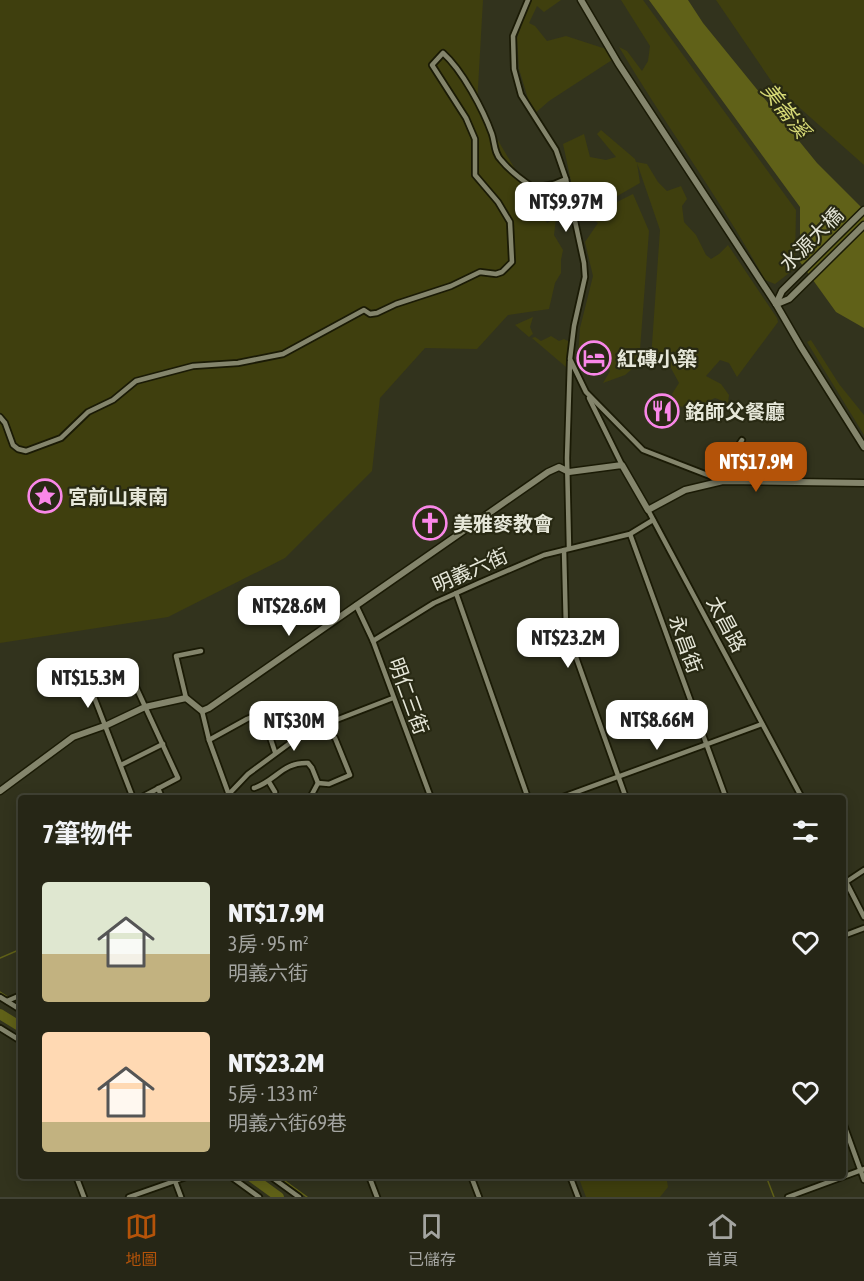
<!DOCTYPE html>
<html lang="zh-TW">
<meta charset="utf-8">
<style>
:root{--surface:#262616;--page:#323223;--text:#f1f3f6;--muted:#a4a5a1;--line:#424335;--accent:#b45309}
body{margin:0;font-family:"Asap Condensed","Noto Sans TC",sans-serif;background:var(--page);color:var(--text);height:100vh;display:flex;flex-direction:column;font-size:22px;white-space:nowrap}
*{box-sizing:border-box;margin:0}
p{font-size:20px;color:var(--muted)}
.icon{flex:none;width:33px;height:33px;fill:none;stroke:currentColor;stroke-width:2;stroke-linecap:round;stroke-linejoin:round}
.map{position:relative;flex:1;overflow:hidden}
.drawer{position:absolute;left:18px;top:795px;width:828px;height:384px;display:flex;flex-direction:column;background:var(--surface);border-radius:6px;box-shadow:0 3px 15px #0003,0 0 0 2px var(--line)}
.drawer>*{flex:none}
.price{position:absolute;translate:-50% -51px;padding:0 14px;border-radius:12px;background:#fff;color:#222;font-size:20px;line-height:39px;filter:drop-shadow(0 2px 3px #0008)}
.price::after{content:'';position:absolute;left:50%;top:36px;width:18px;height:14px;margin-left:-9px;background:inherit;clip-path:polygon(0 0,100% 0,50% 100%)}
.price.selected{background:var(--accent);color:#fff}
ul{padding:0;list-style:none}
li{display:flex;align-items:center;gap:18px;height:150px;padding:0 24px}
li span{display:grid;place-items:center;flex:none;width:168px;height:120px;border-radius:6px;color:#555}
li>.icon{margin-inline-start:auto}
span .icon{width:72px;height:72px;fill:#fffc;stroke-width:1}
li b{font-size:26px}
h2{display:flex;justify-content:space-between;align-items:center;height:72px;padding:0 24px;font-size:26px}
.dock{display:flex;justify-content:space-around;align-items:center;height:84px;border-top:2px solid var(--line);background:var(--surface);font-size:16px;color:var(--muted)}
.dock a{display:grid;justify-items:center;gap:3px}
.dock .selected{color:var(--accent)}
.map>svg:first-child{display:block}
.green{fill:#3f3f0e}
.water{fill:#606118}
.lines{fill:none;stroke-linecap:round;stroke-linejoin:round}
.stream{stroke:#606118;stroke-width:1.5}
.river{stroke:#606118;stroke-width:10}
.street-casing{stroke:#1a1a05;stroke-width:8}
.secondary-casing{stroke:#1a1a05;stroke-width:9}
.street{stroke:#84856c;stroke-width:4.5}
.secondary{stroke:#84856c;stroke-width:6}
.labels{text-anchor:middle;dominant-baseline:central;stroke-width:4.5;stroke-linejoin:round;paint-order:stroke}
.street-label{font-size:20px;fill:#e6e7d9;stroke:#282913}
.poi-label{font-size:20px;font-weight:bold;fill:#e6e7d9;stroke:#282913;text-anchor:start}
.water-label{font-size:21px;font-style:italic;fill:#d6d976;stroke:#282913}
</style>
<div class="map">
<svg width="864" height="1197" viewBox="0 0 864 1197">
<rect width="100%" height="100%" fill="#32331d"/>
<!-- green -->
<g class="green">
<path d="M 0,0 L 483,0 L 477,105 L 547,223 L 556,218 L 554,235 L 563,250 L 561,260 L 561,273 L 555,283 L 549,309 L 508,315 L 477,349 L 425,348 L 380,398 L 372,471 L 285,558 L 168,617 L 0,643 Z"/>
<path d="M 530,0 L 561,0 L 544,12 L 537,6 L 529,23 L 535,26 L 547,41 L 566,36 L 606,49 L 612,60 L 549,101 L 533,115 L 519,69 L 517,38 Z"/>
<path d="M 621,0 L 643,0 L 796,210 L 795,261 L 797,267 L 775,284 L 765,280 C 721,200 666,126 619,47 L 627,51 L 642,71 L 648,61 L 650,46 Z"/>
<path d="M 716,0 L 864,0 L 864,165 L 774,85 Z"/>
<path d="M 601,130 L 635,159 L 636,162 L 647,164 L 658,182 L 667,191 L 681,186 L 687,199 L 682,206 L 684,222 L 696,235 L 706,255 L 711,259 L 719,254 L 728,245 L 777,318 L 778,322 L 737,377 L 729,363 L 720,360 L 706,376 L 721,384 L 729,395 L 728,403 L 715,398 L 692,409 L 679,406 L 672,394 L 679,383 L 665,357 L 651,359 L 660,230 L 637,163 L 640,183 L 579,218 L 563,144 L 584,134 L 590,157 L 606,160 L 616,157 L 597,134 Z"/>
<path d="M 633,194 L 649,231 L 639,363 L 625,375 L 603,383 L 610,371 L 605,362 L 578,357 L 580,328 L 593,276 L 585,242 L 598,223 L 589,216 Z"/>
<path d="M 533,317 L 530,327 L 533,334 L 529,337 L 515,325 Z"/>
<path d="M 551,336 L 559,341 L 564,339 L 570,342 L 566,367 L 532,338 L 535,337 L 541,341 Z"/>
<path d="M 811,340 L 839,384 L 864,415 L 864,435 L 807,342 Z"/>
<path d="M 578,1176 L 674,1176 L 667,1181 L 668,1187 L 660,1197 L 586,1197 Z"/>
</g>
<!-- water -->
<path class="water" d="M 649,0 L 688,0 L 703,23 L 817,163 L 864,210 L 864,328 L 836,312 L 800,262 L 800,207 Z"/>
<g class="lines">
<!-- stream -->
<g class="stream">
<path d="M 0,958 L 21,949"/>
<path d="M 0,992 L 9,998"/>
<path d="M 13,1000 L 21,1005"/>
<path d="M 278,1176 L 307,1197"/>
<path d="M 766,1176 L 774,1197"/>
</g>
<!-- river -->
<g class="river">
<path d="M 0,1014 L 21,1027"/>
<path d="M 250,1176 L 279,1197"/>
</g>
<!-- street casing -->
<g class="street-casing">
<g id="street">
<path d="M 528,0 L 513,36 L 514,69 L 521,95 L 556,150 L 566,179 L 584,263 L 585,277 L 574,326 L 570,359 L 586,392 L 643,450 L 723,481"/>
<path d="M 589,398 L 622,465"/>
<path d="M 0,417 L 5,423 L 13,445 L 18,449 L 26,451 L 61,438 L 88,412 L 113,400 L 136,381 L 193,366 L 238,363 L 283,354 L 364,310 L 370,314 L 377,313 L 396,304 L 451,286 L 480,272 L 496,274 L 502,272 L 512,262 L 510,222 L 498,202 L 475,175 L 475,139 L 466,118 L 432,65 L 443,53 C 462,70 483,109 492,134 C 495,143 494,153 501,160 C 510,171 522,180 534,188 L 554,184 L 566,179"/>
<path d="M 742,440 L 740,443 L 763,481"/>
<path d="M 648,510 L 802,798"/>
<path d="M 630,534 L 726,798"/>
<path d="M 569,548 L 567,458 L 570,361"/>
<path d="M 564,550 L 566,629 L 626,798"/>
<path d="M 456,593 L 528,798"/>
<path d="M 356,605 L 373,641 L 431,798"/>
<path d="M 373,641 L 434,603 L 481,582 L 544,555 L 630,534 L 653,520"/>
<path d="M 133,666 L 136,687 L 178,778 L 140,798"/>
<path d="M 89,684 L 133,798"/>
<path d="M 186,698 L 176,656 L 201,651"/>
<path d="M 202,711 L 209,740 L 229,795"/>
<path d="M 209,740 L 247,719 L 262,713 L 275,752"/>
<path d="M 121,765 L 163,744"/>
<path d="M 269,782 L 275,792 L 275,798"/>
<path d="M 158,788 L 162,798"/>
<path d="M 254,788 C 276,781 282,762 308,763 L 312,768 L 318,783"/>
<path d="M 228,795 L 248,774 L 305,732 L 393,698"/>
<path d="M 310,798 L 318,783 L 329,784 L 350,775 L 335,738 L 321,726"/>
<path d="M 560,798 L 762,724"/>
<path d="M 843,876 L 864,917"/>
<path d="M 846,882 L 864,870"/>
<path d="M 843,936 L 864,928"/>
<path d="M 0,997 L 21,1010"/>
<path d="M 7,1001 L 21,995"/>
<path d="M 0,1028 L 21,1041"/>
<path d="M 843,1122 L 864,1180"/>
<path d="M 76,1176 L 84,1197"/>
<path d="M 230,1176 L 259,1197"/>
<path d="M 270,1176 L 299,1197"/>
<path d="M 369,1176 L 377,1197"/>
<path d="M 471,1176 L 479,1197"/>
<path d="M 570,1176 L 578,1197"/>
<path d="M 175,1181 L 181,1197"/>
<path d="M 129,1197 L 189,1176"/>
<path d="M 788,1197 L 864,1169"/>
</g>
</g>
<!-- secondary casing -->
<g class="secondary-casing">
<g id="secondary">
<path d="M 581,0 L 618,63 L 776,304 L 801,347 L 864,447"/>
<path d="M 776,304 L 782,291 L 864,210"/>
<path d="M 777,304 L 789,299 L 864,225"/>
<path d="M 0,791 L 73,737 L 107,725 L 145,707 L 186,698 L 202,711 L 209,708 L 548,472 L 559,467 L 569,472 L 622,465 L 648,510 L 685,490 L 723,481 L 864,483"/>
</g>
</g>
<!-- street -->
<use href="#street" class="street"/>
<!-- secondary -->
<use href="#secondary" class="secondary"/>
</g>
<!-- icons -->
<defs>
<g id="hotel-ring" transform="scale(1.725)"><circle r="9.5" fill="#282913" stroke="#f987e8" stroke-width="1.5"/><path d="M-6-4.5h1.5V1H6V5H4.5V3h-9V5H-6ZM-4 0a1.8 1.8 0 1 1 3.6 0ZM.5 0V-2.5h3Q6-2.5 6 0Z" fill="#f987e8"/></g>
<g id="restaurant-ring" transform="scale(1.725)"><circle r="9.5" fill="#282913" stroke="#f987e8" stroke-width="1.5"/><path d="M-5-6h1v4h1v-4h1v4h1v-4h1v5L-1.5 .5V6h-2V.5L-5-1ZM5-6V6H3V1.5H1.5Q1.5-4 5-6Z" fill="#f987e8"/></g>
<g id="sight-ring" transform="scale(1.725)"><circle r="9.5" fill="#282913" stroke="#f987e8" stroke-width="1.5"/><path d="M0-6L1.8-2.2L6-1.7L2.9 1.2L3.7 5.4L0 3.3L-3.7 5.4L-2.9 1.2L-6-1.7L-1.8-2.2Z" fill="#f987e8"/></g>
<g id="church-ring" transform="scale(1.725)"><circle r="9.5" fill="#282913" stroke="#f987e8" stroke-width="1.5"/><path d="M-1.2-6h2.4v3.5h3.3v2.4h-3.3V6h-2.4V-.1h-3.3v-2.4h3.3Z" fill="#f987e8"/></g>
</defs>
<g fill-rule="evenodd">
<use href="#hotel-ring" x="594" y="358"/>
<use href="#restaurant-ring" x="662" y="411"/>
<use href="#sight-ring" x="45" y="496"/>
<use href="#church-ring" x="430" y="523"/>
</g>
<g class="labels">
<!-- street labels -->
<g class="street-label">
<text transform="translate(811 239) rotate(-45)">水源大橋</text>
<text transform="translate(470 570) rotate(-24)">明義六街</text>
<text transform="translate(727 624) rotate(62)">太昌路</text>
<text transform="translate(686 644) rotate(70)">永昌街</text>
<text transform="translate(409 696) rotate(70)">明仁三街</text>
</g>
<!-- poi labels -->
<g class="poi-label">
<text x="617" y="358">紅磚小築</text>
<text x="685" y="411">銘師父餐廳</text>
<text x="68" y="496">宮前山東南</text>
<text x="453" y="523">美雅麥教會</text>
</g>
<!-- water labels -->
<g class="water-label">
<text transform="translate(786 110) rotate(52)">美崙溪</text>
</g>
</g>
</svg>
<b class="price" style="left:566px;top:233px">NT$9.97M</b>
<b class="price selected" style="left:756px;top:493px">NT$17.9M</b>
<b class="price" style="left:289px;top:637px">NT$28.6M</b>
<b class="price" style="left:568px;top:669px">NT$23.2M</b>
<b class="price" style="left:88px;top:709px">NT$15.3M</b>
<b class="price" style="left:657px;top:751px">NT$8.66M</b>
<b class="price" style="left:294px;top:752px">NT$30M</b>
<section class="drawer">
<h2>7筆物件<svg class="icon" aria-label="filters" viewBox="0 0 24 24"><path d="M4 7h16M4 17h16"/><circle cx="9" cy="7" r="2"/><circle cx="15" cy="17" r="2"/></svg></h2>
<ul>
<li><span style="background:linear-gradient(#dfe7d0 60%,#c2b280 0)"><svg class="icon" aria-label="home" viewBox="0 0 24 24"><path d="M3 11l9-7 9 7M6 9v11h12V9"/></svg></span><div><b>NT$17.9M</b><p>3房 · 95 m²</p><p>明義六街</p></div><svg class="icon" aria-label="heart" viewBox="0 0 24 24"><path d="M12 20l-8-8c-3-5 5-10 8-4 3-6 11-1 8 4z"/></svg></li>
<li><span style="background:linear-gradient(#ffd9b3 75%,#c2b280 0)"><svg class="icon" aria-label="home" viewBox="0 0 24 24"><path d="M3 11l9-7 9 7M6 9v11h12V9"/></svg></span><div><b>NT$23.2M</b><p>5房 · 133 m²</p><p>明義六街69巷</p></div><svg class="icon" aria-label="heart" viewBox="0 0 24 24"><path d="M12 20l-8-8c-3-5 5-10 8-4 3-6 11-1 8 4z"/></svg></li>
</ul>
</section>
</div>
<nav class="dock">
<a class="selected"><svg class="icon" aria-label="map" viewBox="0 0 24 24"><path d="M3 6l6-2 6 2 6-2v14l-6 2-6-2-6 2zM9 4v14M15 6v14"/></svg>地圖</a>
<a><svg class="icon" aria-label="saved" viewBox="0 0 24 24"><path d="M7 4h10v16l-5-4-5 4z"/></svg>已儲存</a>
<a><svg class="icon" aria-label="home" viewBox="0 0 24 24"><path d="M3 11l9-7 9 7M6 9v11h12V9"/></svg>首頁</a>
</nav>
